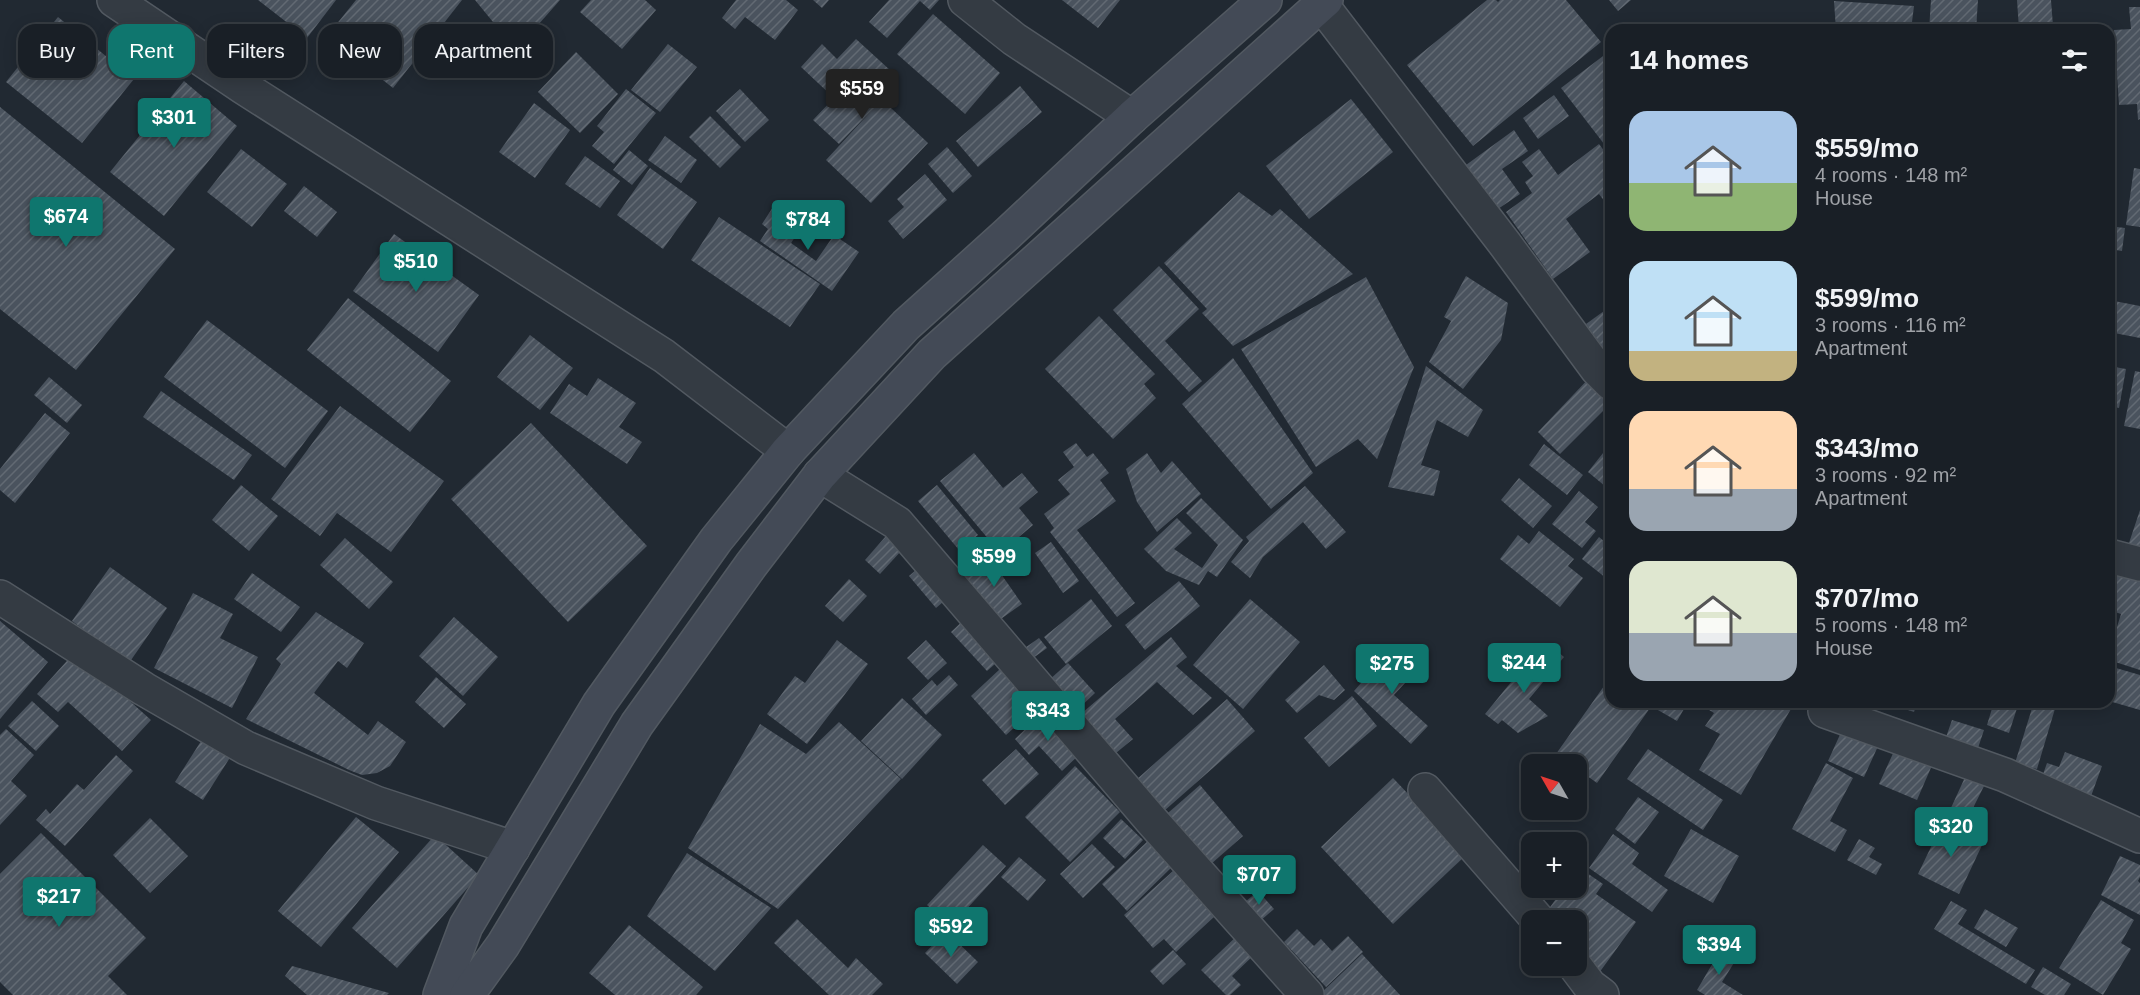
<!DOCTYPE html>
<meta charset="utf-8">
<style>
:root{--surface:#191f26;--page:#262c32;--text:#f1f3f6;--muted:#9fa2a7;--line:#373d43;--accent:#0f766e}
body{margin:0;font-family:Helvetica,sans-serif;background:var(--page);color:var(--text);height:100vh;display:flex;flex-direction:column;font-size:22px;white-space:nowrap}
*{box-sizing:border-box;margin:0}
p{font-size:20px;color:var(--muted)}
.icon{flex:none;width:33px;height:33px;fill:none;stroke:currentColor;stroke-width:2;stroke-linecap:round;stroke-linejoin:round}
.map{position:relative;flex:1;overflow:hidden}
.sheet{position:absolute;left:1605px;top:24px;width:510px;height:684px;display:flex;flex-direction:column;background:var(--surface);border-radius:18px;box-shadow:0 3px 15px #0003,0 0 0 2px var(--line)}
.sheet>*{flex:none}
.banner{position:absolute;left:18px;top:24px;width:570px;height:54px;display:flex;gap:12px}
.needle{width:39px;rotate:309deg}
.controls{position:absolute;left:1521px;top:754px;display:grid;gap:12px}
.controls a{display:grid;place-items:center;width:66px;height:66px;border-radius:12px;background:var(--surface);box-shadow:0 3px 15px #0003,0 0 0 2px var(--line);font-size:30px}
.price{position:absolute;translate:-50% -51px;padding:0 14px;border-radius:6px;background:var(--accent);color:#fff;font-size:20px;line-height:39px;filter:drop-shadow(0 2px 3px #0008)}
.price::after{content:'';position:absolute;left:50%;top:36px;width:18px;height:14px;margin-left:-9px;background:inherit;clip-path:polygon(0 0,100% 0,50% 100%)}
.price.on{background:#222;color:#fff}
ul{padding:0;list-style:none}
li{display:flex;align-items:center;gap:18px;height:150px;padding:0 24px}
li span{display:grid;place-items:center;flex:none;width:168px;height:120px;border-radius:18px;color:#555}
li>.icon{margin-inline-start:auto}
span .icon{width:72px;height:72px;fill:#fffc;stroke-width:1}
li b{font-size:26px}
h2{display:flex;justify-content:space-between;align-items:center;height:72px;padding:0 24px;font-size:26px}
.pill{padding:0 21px;border-radius:18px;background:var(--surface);box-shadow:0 3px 15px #0003,0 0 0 2px var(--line);font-size:21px;line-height:54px}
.pill.on{background:var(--accent);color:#fff}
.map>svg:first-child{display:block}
.building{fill:url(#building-hatch)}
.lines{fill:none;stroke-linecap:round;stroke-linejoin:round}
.street-casing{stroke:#525961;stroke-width:36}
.secondary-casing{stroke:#525961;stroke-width:36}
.street{stroke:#343b43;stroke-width:33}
.secondary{stroke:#434a56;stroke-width:33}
</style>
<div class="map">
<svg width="2140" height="995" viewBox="0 0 2140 995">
<defs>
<pattern id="building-hatch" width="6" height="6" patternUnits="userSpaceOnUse" patternTransform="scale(1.5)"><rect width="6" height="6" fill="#4a535e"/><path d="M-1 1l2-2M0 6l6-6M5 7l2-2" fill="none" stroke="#626a73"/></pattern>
</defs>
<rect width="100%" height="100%" fill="#212932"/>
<!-- building -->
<g class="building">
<path d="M 258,0 L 336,0 L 307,38 Z"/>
<path d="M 356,0 L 462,0 L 393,88 L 327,36 Z"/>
<path d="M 475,0 L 560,0 L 516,50 Z"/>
<path d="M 591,0 L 645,0 L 656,10 L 622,49 L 580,12 Z"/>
<path d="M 736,0 L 786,0 L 798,10 L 775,40 L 745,17 L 735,29 L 722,18 Z"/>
<path d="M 813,0 L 829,0 L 822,8 Z"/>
<path d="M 889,0 L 939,0 L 930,10 L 920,1 L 887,38 L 869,22 Z"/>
<path d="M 1062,0 L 1120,0 L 1098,28 Z"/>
<path d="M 1487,0 L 1496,0 L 1498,2 L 1500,0 L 1566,0 L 1601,42 L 1473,146 L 1407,65 Z"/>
<path d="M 1609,0 L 1631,0 L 1618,11 Z"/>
<path d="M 1931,0 L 1978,0 L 1976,30 L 1929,30 Z"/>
<path d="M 2017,0 L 2051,0 L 2053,26 L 2019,29 Z"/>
<path d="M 1834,1 L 1914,6 L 1911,30 L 1836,30 Z"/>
<path d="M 2129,7 L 2140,7 L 2140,119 L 2138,120 L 2137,104 L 2119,105 L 2114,30 L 2131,29 Z"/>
<path d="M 933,14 L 1000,73 L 965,114 L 897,54 Z"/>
<path d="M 58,17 L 134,79 L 82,143 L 6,82 Z"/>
<path d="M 856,39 L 891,71 L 873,91 L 928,143 L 871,203 L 826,160 L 873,109 L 839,144 L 813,120 L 834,98 L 801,67 L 822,44 L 837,59 Z"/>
<path d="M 668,44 L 697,67 L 660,112 L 631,90 Z"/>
<path d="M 576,52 L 618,94 L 580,133 L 538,92 Z"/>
<path d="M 1607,53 L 1611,58 L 1611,153 L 1561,88 Z"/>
<path d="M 184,81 L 237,126 L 164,216 L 110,172 Z"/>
<path d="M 1020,86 L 1042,112 L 978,167 L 956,141 Z"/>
<path d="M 626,89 L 656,113 L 614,164 L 592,146 L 604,132 L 597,126 Z"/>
<path d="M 740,89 L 769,120 L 745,142 L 716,111 Z"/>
<path d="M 1554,95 L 1569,116 L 1538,139 L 1523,118 Z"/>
<path d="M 1351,99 L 1393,152 L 1309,219 L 1266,166 Z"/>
<path d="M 534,103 L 570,130 L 535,178 L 499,152 Z"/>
<path d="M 0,107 L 175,249 L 76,370 L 0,309 Z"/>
<path d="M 710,116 L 741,147 L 720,168 L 689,137 Z"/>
<path d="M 1514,130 L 1528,151 L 1502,169 L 1520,194 L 1498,209 L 1466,165 Z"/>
<path d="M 665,136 L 697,160 L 681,183 L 648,160 Z"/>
<path d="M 1599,144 L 1611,160 L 1611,210 L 1599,194 L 1566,219 L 1590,252 L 1553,279 L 1506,212 L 1532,193 L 1525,182 L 1533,176 L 1522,162 L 1539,149 L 1558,175 Z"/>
<path d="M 947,147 L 972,176 L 953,193 L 928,164 Z"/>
<path d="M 241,149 L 287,184 L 252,227 L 207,192 Z"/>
<path d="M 629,150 L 648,166 L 632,185 L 613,170 Z"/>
<path d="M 585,156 L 620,181 L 600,208 L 565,184 Z"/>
<path d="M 650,168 L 697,202 L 663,249 L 617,215 Z"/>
<path d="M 2134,168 L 2140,169 L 2140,227 L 2126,225 Z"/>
<path d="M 925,174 L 947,200 L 903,239 L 888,221 L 904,207 L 897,199 Z"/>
<path d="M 304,186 L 337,212 L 317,237 L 284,211 Z"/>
<path d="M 1239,192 L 1272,216 L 1280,209 L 1353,274 L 1233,346 L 1202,313 L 1207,309 L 1164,263 Z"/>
<path d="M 773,207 L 802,227 L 791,243 L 816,261 L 834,235 L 859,252 L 832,291 L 760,241 L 768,229 L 762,224 Z"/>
<path d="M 719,217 L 820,284 L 790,327 L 691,260 Z"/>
<path d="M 2109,226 L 2125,228 L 2122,251 L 2109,249 Z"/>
<path d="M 394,234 L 479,295 L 438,352 L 353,291 Z"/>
<path d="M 1159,266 L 1199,309 L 1165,341 L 1202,381 L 1189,392 L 1113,310 Z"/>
<path d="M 1466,276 L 1508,303 L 1501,340 L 1463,389 L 1429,362 L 1451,321 L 1444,317 Z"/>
<path d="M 1366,277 L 1414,367 L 1377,459 L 1358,439 L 1316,467 L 1241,349 Z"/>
<path d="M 348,298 L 451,381 L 410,432 L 307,350 Z"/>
<path d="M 2109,300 L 2140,306 L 2140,338 L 2109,332 Z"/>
<path d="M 1611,306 L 1611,359 L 1586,324 Z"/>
<path d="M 1099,316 L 1155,374 L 1144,384 L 1156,398 L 1113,439 L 1045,369 Z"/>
<path d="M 207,320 L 328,411 L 285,468 L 164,377 Z"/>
<path d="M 530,335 L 573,368 L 540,410 L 497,377 Z"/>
<path d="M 1233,358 L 1313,473 L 1271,509 L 1182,404 Z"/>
<path d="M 1426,366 L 1483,410 L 1468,437 L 1437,420 L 1421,465 L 1440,471 L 1434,496 L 1388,487 Z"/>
<path d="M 2109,366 L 2126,369 L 2119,408 L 2109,406 Z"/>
<path d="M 2135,371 L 2140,372 L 2140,429 L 2124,426 Z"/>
<path d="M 1593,374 L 1611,392 L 1611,403 L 1560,454 L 1538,432 Z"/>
<path d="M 49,377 L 82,405 L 67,423 L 34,395 Z"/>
<path d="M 598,378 L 636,403 L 619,427 L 642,442 L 627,464 L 550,413 L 569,384 L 587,396 Z"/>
<path d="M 161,391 L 252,455 L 234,480 L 143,417 Z"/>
<path d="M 340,406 L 444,481 L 391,552 L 337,513 L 320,536 L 271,499 Z"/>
<path d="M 45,413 L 70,433 L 15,503 L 0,490 L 0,469 Z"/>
<path d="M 531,423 L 647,546 L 568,622 L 451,499 Z"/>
<path d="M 1076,443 L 1087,457 L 1093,453 L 1109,473 L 1100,480 L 1116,501 L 1077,530 L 1135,603 L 1117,617 L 1050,532 L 1054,528 L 1044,514 L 1070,494 L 1058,480 L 1074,467 L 1063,452 Z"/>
<path d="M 1611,443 L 1611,491 L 1588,472 Z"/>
<path d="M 1544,444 L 1583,475 L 1567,495 L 1529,465 Z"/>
<path d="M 974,453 L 1003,488 L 1022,473 L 1038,492 L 1019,508 L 1033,525 L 1000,553 L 940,481 Z"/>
<path d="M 1147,453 L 1161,473 L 1172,461 L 1201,494 L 1157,532 L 1137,502 L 1126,469 Z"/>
<path d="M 2109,476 L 2115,477 L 2110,498 L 2109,498 Z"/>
<path d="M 1519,478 L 1552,506 L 1533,528 L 1501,500 Z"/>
<path d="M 241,485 L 278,516 L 249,551 L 212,520 Z"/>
<path d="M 937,485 L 978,535 L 959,550 L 918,501 Z"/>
<path d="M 1305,486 L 1346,532 L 1326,549 L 1303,522 L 1263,557 L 1250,578 L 1231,562 L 1249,541 L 1246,537 Z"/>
<path d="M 1579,491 L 1598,507 L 1585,522 L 1596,531 L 1582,548 L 1552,524 Z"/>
<path d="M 1201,498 L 1243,540 L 1217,577 L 1208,571 L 1199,585 L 1166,571 L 1144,549 L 1177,518 L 1192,533 L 1174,549 L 1202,568 L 1218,545 L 1186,513 Z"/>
<path d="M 2140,510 L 2140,559 L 2125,555 Z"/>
<path d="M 1539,531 L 1574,559 L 1568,566 L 1583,578 L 1560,607 L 1500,559 L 1518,535 L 1529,544 Z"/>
<path d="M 886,536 L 902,550 L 880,574 L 865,560 Z"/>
<path d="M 1599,537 L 1611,547 L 1611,572 L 1606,578 L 1582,559 Z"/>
<path d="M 345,538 L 393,582 L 369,609 L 320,565 Z"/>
<path d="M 1051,542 L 1079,581 L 1063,593 L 1035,553 Z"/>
<path d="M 995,555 L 1004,568 L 999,571 L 1022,604 L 998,621 L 965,576 Z"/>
<path d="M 923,564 L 950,596 L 936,608 L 909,576 Z"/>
<path d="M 110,567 L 167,608 L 129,663 L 72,621 Z"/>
<path d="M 252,573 L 300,607 L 281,632 L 234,599 Z"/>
<path d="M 2112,573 L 2140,582 L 2140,670 L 2109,660 L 2109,653 L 2121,614 L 2109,610 L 2109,582 Z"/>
<path d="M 849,579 L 867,596 L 843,622 L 825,606 Z"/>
<path d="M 1179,581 L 1200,606 L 1145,650 L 1125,625 Z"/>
<path d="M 193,593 L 233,614 L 220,638 L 258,657 L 232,708 L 154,668 Z"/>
<path d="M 1091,599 L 1112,626 L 1066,664 L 1044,637 Z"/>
<path d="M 1250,599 L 1300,642 L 1243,709 L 1193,665 Z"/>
<path d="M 316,612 L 364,643 L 347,668 L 338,661 L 314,693 L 368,735 L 378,721 L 406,742 L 390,766 L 377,773 L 362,775 L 349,770 L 246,719 L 281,664 L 276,659 Z"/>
<path d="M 454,617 L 498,657 L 463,696 L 419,656 Z"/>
<path d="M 967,617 L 1004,656 L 987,671 L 951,632 Z"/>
<path d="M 0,621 L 48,662 L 0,719 Z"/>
<path d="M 1171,637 L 1187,657 L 1176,666 L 1212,698 L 1193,715 L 1157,682 L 1115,719 L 1133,739 L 1116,753 L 1082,713 Z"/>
<path d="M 1039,638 L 1047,648 L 1029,661 L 1022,650 Z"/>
<path d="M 837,640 L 868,664 L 807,744 L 767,714 L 795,676 L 805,683 Z"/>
<path d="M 926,640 L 947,663 L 928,680 L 907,658 Z"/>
<path d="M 1551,646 L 1564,657 L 1529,699 L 1548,716 L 1518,733 L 1502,720 L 1498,724 L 1485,714 L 1529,660 L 1535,665 Z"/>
<path d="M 1393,647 L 1417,670 L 1394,695 L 1428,726 L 1411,744 L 1354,691 Z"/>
<path d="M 75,652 L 151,720 L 122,751 L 68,702 L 58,712 L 37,694 Z"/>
<path d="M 1068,663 L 1095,693 L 1076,711 L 1048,681 Z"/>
<path d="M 1324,665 L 1345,690 L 1334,700 L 1319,695 L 1297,713 L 1285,700 Z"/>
<path d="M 2109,666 L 2140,675 L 2140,710 L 2109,701 Z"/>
<path d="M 1000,669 L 1036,708 L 1006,735 L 971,696 Z"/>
<path d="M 949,675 L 958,685 L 926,715 L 912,699 L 932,680 L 937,686 Z"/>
<path d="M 436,677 L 466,704 L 444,728 L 415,702 Z"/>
<path d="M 1609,679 L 1611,681 L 1611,702 L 1642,702 L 1650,708 L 1597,783 L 1576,768 L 1576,765 L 1572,765 L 1556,754 Z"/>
<path d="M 1352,696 L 1377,726 L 1329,767 L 1304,738 Z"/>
<path d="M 902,698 L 942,735 L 902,779 L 861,741 Z"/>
<path d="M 1227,699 L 1255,731 L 1164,811 L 1136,780 Z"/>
<path d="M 32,701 L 59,726 L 36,751 L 8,726 Z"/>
<path d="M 1644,702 L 1688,702 L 1677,721 Z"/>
<path d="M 1696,702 L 1795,702 L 1741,795 L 1699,770 L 1720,734 L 1705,726 L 1714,713 Z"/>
<path d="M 1884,702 L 1917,702 L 1914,712 Z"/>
<path d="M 1994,702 L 2019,702 L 2009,733 L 1987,725 Z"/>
<path d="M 2034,702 L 2057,702 L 2037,769 L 2015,763 Z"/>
<path d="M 1043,712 L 1080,754 L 1062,771 L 1039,746 L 1029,755 L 1015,739 Z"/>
<path d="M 1952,720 L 1984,730 L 1977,751 L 1945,740 Z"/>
<path d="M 839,722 L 901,779 L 778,909 L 688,848 L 760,724 L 806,754 Z"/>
<path d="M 1843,728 L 1879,744 L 1864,777 L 1828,761 Z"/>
<path d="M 6,729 L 34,755 L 11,781 L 27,796 L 0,825 L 0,735 Z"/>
<path d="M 203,738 L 231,756 L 203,800 L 175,782 Z"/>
<path d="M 1896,747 L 1933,763 L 1917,800 L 1879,784 Z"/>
<path d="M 1016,749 L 1039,774 L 1005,805 L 982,780 Z"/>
<path d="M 1648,749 L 1723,800 L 1703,830 L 1627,779 Z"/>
<path d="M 2065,752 L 2102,766 L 2090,799 L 2041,780 L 2047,763 L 2059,767 Z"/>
<path d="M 116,755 L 133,771 L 65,846 L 36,820 L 46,809 L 50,814 L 77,784 L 84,790 Z"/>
<path d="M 1826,763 L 1853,778 L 1830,821 L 1847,830 L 1835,852 L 1792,829 Z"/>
<path d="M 1075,766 L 1120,812 L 1070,862 L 1025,817 Z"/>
<path d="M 1967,773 L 1986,782 L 1968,818 L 1950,810 Z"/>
<path d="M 1393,778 L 1466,855 L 1393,924 L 1321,847 Z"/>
<path d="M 1200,785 L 1243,836 L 1211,864 L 1168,813 Z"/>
<path d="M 1638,797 L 1659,812 L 1635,844 L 1615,829 Z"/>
<path d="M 356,817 L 399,852 L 321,947 L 278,911 Z"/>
<path d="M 150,818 L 188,856 L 150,893 L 113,855 Z"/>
<path d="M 1121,819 L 1143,840 L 1125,859 L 1103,838 Z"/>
<path d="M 1943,822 L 1984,841 L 1959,894 L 1918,874 Z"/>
<path d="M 1691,829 L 1739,856 L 1713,903 L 1664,876 Z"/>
<path d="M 41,833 L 146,938 L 108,976 L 127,995 L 13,995 L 0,982 L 0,874 Z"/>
<path d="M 1613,834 L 1639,853 L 1632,864 L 1668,890 L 1652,912 L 1589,868 Z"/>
<path d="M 435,835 L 479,875 L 397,968 L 352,928 Z"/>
<path d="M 1859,839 L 1875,848 L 1869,857 L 1882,864 L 1876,875 L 1847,860 Z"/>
<path d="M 1149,840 L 1174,865 L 1127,911 L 1102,884 Z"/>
<path d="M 1092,844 L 1115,867 L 1083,898 L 1060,874 Z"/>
<path d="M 983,845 L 1006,866 L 951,926 L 927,905 Z"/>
<path d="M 687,853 L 771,908 L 715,971 L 647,916 Z"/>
<path d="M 2120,856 L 2140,865 L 2140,877 L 2138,881 L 2140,883 L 2140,915 L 2101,895 Z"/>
<path d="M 1019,857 L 1046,880 L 1028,901 L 1001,877 Z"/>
<path d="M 1173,871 L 1214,917 L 1176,952 L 1164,939 L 1153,948 L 1124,915 Z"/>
<path d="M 1587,873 L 1603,884 L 1596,894 L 1636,922 L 1599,973 L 1576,957 L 1576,921 L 1546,921 L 1542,918 L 1564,888 L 1573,892 Z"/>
<path d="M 1258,891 L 1274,909 L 1260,921 L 1244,903 Z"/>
<path d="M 2101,900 L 2134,920 L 2121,943 L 2131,949 L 2103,995 L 2059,968 Z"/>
<path d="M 1951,901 L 1967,910 L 1958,924 L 2035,970 L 2026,984 L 1934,929 Z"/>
<path d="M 1985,909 L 2018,928 L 2006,947 L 1974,928 Z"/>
<path d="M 797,919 L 848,968 L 856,958 L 883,984 L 872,995 L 829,995 L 774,943 Z"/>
<path d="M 629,925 L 703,987 L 696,995 L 615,995 L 589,973 Z"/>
<path d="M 1297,929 L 1314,946 L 1321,939 L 1332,951 L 1348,936 L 1363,952 L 1326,987 L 1284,942 Z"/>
<path d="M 946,931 L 978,962 L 957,984 L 925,953 Z"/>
<path d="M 1239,934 L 1256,953 L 1232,976 L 1241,985 L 1230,995 L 1226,995 L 1201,970 Z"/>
<path d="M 1721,949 L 1737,958 L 1722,982 L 1743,995 L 1705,995 L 1697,990 Z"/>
<path d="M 1173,950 L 1186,964 L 1163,985 L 1150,971 Z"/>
<path d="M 1362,954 L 1400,995 L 1319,995 Z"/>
<path d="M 292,966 L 389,993 L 387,995 L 307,995 L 285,976 Z"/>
<path d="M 2043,967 L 2071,984 L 2064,995 L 2045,995 L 2031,987 Z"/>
</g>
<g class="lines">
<!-- street casing -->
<g class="street-casing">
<g id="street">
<path d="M 114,0 L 243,87 L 664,356 L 788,451"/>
<path d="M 965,0 L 1014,39 L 1132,117"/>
<path d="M 1321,4 L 1505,244 L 1597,369 L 1611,383"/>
<path d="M 820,475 L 897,523 L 1152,821 L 1307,995"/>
<path d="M 2109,556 L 2140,564"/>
<path d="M 0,597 L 144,689 L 246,748 L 376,803 L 513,848"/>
<path d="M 1825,711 L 2005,775 L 2140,836"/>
<path d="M 1425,790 L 1539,921"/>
<path d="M 1575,966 L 1590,986 L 1602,995"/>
</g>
</g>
<!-- secondary casing -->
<g class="secondary-casing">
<g id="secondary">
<path d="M 440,995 L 466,926 L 599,704 L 716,540 L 788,451 L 906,325 L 1006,235 L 1132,117 L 1265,0"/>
<path d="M 467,995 L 503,945 L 637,724 L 751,565 L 820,475 L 932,354 L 1326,0"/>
</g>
</g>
<!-- street -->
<use href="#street" class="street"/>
<!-- secondary -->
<use href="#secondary" class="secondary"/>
</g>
</svg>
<div class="controls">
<a><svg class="needle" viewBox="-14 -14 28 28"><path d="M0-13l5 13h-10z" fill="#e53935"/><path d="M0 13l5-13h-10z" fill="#9fa2a7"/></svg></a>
<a>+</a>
<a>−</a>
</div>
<b class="price on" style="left:862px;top:120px">$559</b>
<b class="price" style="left:174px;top:149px">$301</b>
<b class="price" style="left:66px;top:248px">$674</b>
<b class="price" style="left:808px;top:251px">$784</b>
<b class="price" style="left:416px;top:293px">$510</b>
<b class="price" style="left:994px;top:588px">$599</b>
<b class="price" style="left:1524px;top:694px">$244</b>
<b class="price" style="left:1392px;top:695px">$275</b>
<b class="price" style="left:1048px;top:742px">$343</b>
<b class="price" style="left:1951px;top:858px">$320</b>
<b class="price" style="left:1259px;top:906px">$707</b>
<b class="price" style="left:59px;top:928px">$217</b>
<b class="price" style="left:951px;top:958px">$592</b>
<b class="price" style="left:1719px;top:976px">$394</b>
<div class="banner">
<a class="pill">Buy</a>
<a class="pill on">Rent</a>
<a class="pill">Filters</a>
<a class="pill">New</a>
<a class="pill">Apartment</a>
</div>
<section class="sheet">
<h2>14 homes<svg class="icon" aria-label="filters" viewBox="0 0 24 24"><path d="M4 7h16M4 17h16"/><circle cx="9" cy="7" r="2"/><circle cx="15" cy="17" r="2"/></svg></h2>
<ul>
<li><span style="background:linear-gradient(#a9c7e8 60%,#8fb573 0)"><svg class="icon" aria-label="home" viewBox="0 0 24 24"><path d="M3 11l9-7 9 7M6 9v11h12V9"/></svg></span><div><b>$559/mo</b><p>4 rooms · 148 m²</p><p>House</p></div></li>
<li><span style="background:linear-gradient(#bfe0f5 75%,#c2b280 0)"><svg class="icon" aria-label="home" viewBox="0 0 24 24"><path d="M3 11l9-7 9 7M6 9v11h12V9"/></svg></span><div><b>$599/mo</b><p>3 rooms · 116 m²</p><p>Apartment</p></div></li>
<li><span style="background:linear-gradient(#ffd9b3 65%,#9aa5b1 0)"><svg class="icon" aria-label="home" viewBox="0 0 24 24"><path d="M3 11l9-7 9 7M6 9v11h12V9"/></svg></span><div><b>$343/mo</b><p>3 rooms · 92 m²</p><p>Apartment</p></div></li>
<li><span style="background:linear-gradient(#dfe7d0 60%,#9aa5b1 0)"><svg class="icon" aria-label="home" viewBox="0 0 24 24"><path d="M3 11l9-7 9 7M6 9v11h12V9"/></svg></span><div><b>$707/mo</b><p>5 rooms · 148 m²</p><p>House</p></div></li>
</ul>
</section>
</div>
